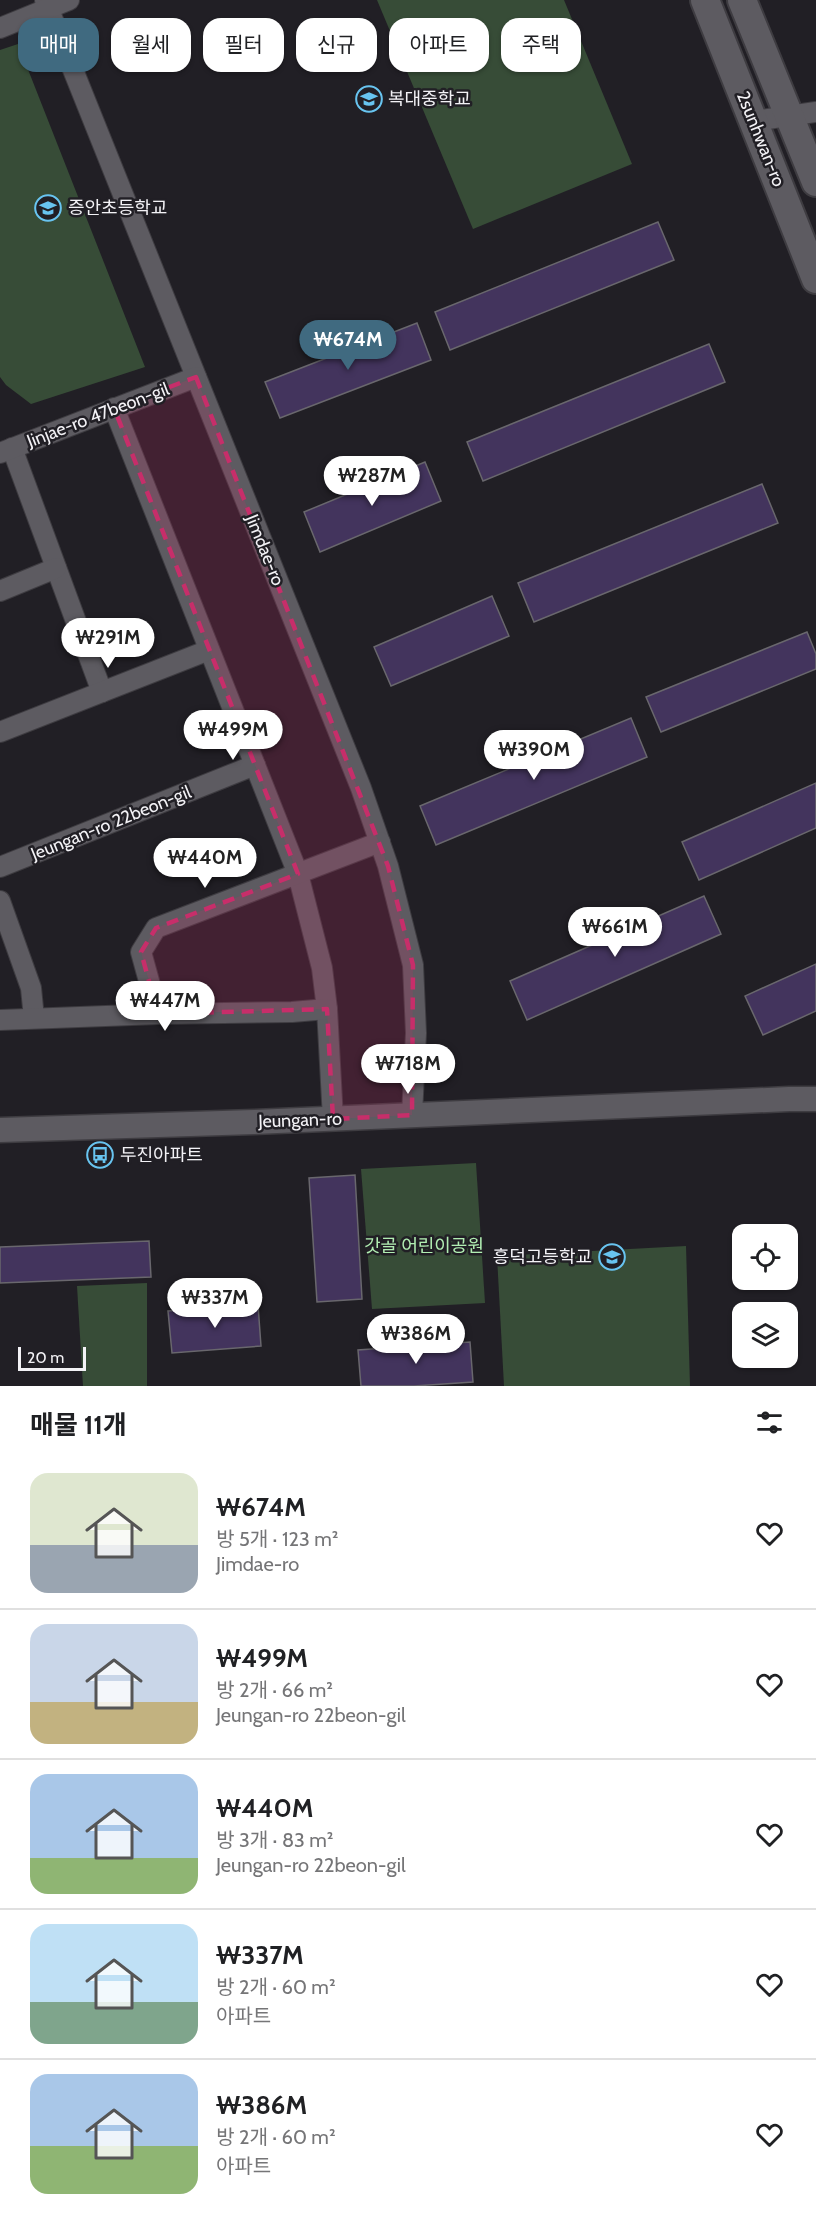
<!DOCTYPE html>
<html lang="ko">
<meta charset="utf-8">
<style>
:root{--surface:#fff;--page:#f6f6f6;--text:#202124;--muted:#757577;--line:#e0e0e0;--accent:#406a80}
body{margin:0;font-family:Cabin,"Noto Sans KR",sans-serif;background:var(--page);color:var(--text);height:100vh;display:flex;flex-direction:column;font-size:22px;white-space:nowrap}
*{box-sizing:border-box;margin:0}
p{font-size:20px;color:var(--muted)}
.icon{flex:none;width:33px;height:33px;fill:none;stroke:currentColor;stroke-width:2;stroke-linecap:round;stroke-linejoin:round}
.map{position:relative;height:1386px;overflow:hidden}
.side{display:flex;flex-direction:column;background:var(--surface);flex:1}
.side>*{flex:none}
.guide{position:absolute;left:18px;top:18px;width:780px;height:54px;display:flex;gap:12px}
.tools{position:absolute;left:732px;top:1224px;display:grid;gap:12px}
.tools a{display:grid;place-items:center;width:66px;height:66px;border-radius:12px;background:var(--surface);box-shadow:0 2px 4px #0004;font-size:30px}
.scale{position:absolute;left:18px;bottom:15px;width:68px;box-sizing:border-box;padding-left:6px;border:3px solid #f3f2f6;border-top:0;font-size:16px;line-height:21px;white-space:nowrap;color:#f3f2f6;-webkit-text-stroke:4px #211f25;paint-order:stroke}
.price{position:absolute;translate:-50% -51px;padding:0 14px;border-radius:21px;background:#fff;color:#222;font-size:20px;line-height:39px;filter:drop-shadow(0 2px 3px #0008)}
.price::after{content:'';position:absolute;left:50%;top:36px;width:18px;height:14px;margin-left:-9px;background:inherit;clip-path:polygon(0 0,100% 0,50% 100%)}
.price.on{background:var(--accent);color:#fff}
ul{padding:0;list-style:none}
li{display:flex;align-items:center;gap:18px;height:150px;padding:0 30px}
li+li{border-top:2px solid var(--line)}
li span{display:grid;place-items:center;flex:none;width:168px;height:120px;border-radius:18px;color:#555}
li>.icon{margin-inline-start:auto}
span .icon{width:72px;height:72px;fill:#fffc;stroke-width:1}
li b{font-size:26px}
h2{display:flex;justify-content:space-between;align-items:center;height:72px;padding:0 30px;font-size:26px}
.tag{padding:0 21px;border-radius:18px;background:var(--surface);box-shadow:0 2px 4px #0004;font-size:21px;line-height:54px}
.tag.on{background:var(--accent);color:#fff}
.map>svg:first-child{display:block}
.green{fill:#374c37}
.building{fill:#43345d;stroke:#69676d;stroke-width:1.5}
.lines{fill:none;stroke-linecap:round;stroke-linejoin:round}
.minor-casing{stroke:#3e3c41;stroke-width:22}
.tertiary-casing{stroke:#3e3c41;stroke-width:27}
.secondary-casing{stroke:#3e3c41;stroke-width:32}
.minor{stroke:#5d5b61;stroke-width:20}
.tertiary{stroke:#5d5b61;stroke-width:24}
.secondary{stroke:#5d5b61;stroke-width:28}
.marked{fill:#c72e6a;fill-opacity:0.2;stroke:#c72e6a;stroke-width:4.5;stroke-dasharray:12 8;stroke-linejoin:round}
.labels{text-anchor:middle;dominant-baseline:central;stroke-width:5;stroke-linejoin:round;paint-order:stroke}
.poi-label{font-size:18px;fill:#f3f2f6;stroke:#211f25;text-anchor:start}
.street-label{font-size:18px;fill:#f3f2f6;stroke:#211f25}
.park-label{font-size:18px;fill:#b1eeb2;stroke:#211f25}
</style>
<div class="map">
<svg width="816" height="1386" viewBox="0 0 816 1386">
<rect width="100%" height="100%" fill="#211f25"/>
<!-- green -->
<g class="green">
<path d="M 377,0 L 564,0 L 632,164 L 473,229 Z"/>
<path d="M 18,44 L 145,367 L 31,404 L 6,385 L 0,377 L 0,50 Z"/>
<path d="M 476,1163 L 485,1303 L 372,1309 L 361,1169 Z"/>
<path d="M 686,1246 L 690,1386 L 504,1386 L 497,1256 Z"/>
<path d="M 147,1283 L 147,1386 L 83,1386 L 77,1286 Z"/>
</g>
<!-- building -->
<g class="building">
<path d="M 658,222 L 674,260 L 450,350 L 435,312 Z"/>
<path d="M 417,323 L 431,360 L 280,418 L 265,382 Z"/>
<path d="M 709,344 L 725,382 L 483,481 L 467,442 Z"/>
<path d="M 425,462 L 441,501 L 320,552 L 304,512 Z"/>
<path d="M 762,484 L 778,523 L 534,622 L 518,583 Z"/>
<path d="M 492,596 L 509,636 L 391,686 L 374,647 Z"/>
<path d="M 807,632 L 816,654 L 816,669 L 661,732 L 646,697 Z"/>
<path d="M 631,718 L 647,757 L 436,845 L 420,806 Z"/>
<path d="M 816,783 L 816,828 L 699,880 L 682,842 Z"/>
<path d="M 704,896 L 721,934 L 527,1020 L 510,981 Z"/>
<path d="M 816,964 L 816,1011 L 763,1035 L 745,996 Z"/>
<path d="M 355,1175 L 362,1299 L 317,1302 L 309,1178 Z"/>
<path d="M 149,1241 L 151,1277 L 0,1283 L 0,1247 Z"/>
<path d="M 258,1305 L 261,1346 L 172,1353 L 168,1311 Z"/>
<path d="M 470,1342 L 473,1382 L 414,1386 L 361,1386 L 358,1350 Z"/>
</g>
<g class="lines">
<!-- minor casing -->
<g class="minor-casing">
<g id="minor">
<path d="M 45,0 L 361,788 L 388,866 L 413,965 L 416,1033 L 412,1115"/>
<path d="M 0,28 L 69,0"/>
<path d="M 754,121 L 816,112"/>
<path d="M 114,408 L 298,874 L 322,968 L 327,1009 L 333,1119"/>
<path d="M 12,448 L 102,692"/>
<path d="M 0,453 L 196,377"/>
<path d="M 0,591 L 56,568"/>
<path d="M 0,732 L 209,650"/>
<path d="M 0,867 L 255,765"/>
<path d="M 0,901 L 31,988 L 34,1018"/>
<path d="M 158,1014 L 141,952 L 156,928 L 380,842"/>
<path d="M 0,1020 L 158,1014 L 292,1012 L 327,1009"/>
</g>
</g>
<!-- tertiary casing -->
<g class="tertiary-casing">
<path id="tertiary" d="M 0,1130 L 254,1122 L 789,1099 L 816,1099"/>
</g>
<!-- secondary casing -->
<g class="secondary-casing">
<g id="secondary">
<path d="M 705,0 L 816,279"/>
<path d="M 742,0 L 816,182"/>
</g>
</g>
<!-- minor -->
<use href="#minor" class="minor"/>
<!-- tertiary -->
<use href="#tertiary" class="tertiary"/>
<!-- secondary -->
<use href="#secondary" class="secondary"/>
</g>
<!-- marked area -->
<path class="marked" d="M 196,377 L 388,866 L 413,965 L 412,1115 L 333,1119 L 327,1009 L 158,1014 L 141,952 L 156,928 L 298,874 L 114,408 Z"/>
<!-- icons -->
<defs>
<g id="school-ring" transform="scale(1.35)"><circle r="9.5" fill="#211f25" stroke="#68c4f0" stroke-width="1.5"/><path d="M0-5L7-2L0 1L-7-2ZM-4 1L0 2.5L4 1V4Q0 6-4 4Z" fill="#68c4f0"/></g>
<g id="bus-ring" transform="scale(1.35)"><circle r="9.5" fill="#211f25" stroke="#68c4f0" stroke-width="1.5"/><path d="M-5-6H5V4H4V6H2V4H-2V6H-4V4H-5ZM-3.5-4V0h7V-4ZM-3.5 1.2v1.5H-2V1.2ZM2 1.2v1.5H3.5V1.2Z" fill="#68c4f0"/></g>
</defs>
<g fill-rule="evenodd">
<use href="#school-ring" x="369" y="99"/>
<use href="#school-ring" x="48" y="208"/>
<use href="#bus-ring" x="100" y="1155"/>
<use href="#school-ring" x="612" y="1257"/>
</g>
<g class="labels">
<!-- poi labels -->
<g class="poi-label">
<text x="388" y="99">복대중학교</text>
<text x="68" y="208">증안초등학교</text>
<text x="120" y="1155">두진아파트</text>
<text x="592" y="1257" text-anchor="end">흥덕고등학교</text>
</g>
<!-- street labels -->
<g class="street-label">
<text transform="translate(761 139) rotate(68)">2sunhwan-ro</text>
<text transform="translate(98 415) rotate(-21)">Jinjae-ro 47beon-gil</text>
<text transform="translate(265 550) rotate(68)">Jimdae-ro</text>
<text transform="translate(111 823) rotate(-22)">Jeungan-ro 22beon-gil</text>
<text transform="translate(300 1120) rotate(-2)">Jeungan-ro</text>
</g>
<!-- park labels -->
<g class="park-label">
<text x="424" y="1246">갓골 어린이공원</text>
</g>
</g>
</svg>
<div class="tools">
<a><svg class="icon" aria-label="locate" viewBox="0 0 24 24"><circle cx="12" cy="12" r="6"/><path d="M12 2v4M12 18v4M2 12h4M18 12h4"/></svg></a>
<a><svg class="icon" aria-label="layers" viewBox="0 0 24 24"><path d="M12 4l9 5-9 5-9-5zM3 14l9 5 9-5"/></svg></a>
</div>
<div class="scale">20 m</div>
<b class="price on" style="left:348px;top:371px">₩674M</b>
<b class="price" style="left:372px;top:507px">₩287M</b>
<b class="price" style="left:108px;top:669px">₩291M</b>
<b class="price" style="left:233px;top:761px">₩499M</b>
<b class="price" style="left:534px;top:781px">₩390M</b>
<b class="price" style="left:205px;top:889px">₩440M</b>
<b class="price" style="left:615px;top:958px">₩661M</b>
<b class="price" style="left:165px;top:1032px">₩447M</b>
<b class="price" style="left:408px;top:1095px">₩718M</b>
<b class="price" style="left:215px;top:1329px">₩337M</b>
<b class="price" style="left:416px;top:1365px">₩386M</b>
<div class="guide">
<a class="tag on">매매</a>
<a class="tag">월세</a>
<a class="tag">필터</a>
<a class="tag">신규</a>
<a class="tag">아파트</a>
<a class="tag">주택</a>
</div>
</div>
<section class="side">
<h2>매물 11개<svg class="icon" aria-label="filters" viewBox="0 0 24 24"><path d="M4 7h16M4 17h16"/><circle cx="9" cy="7" r="2"/><circle cx="15" cy="17" r="2"/></svg></h2>
<ul>
<li><span style="background:linear-gradient(#dfe7d0 60%,#9aa5b1 0)"><svg class="icon" aria-label="home" viewBox="0 0 24 24"><path d="M3 11l9-7 9 7M6 9v11h12V9"/></svg></span><div><b>₩674M</b><p>방 5개 · 123 m²</p><p>Jimdae-ro</p></div><svg class="icon" aria-label="heart" viewBox="0 0 24 24"><path d="M12 20l-8-8c-3-5 5-10 8-4 3-6 11-1 8 4z"/></svg></li>
<li><span style="background:linear-gradient(#c9d6e8 65%,#c2b280 0)"><svg class="icon" aria-label="home" viewBox="0 0 24 24"><path d="M3 11l9-7 9 7M6 9v11h12V9"/></svg></span><div><b>₩499M</b><p>방 2개 · 66 m²</p><p>Jeungan-ro 22beon-gil</p></div><svg class="icon" aria-label="heart" viewBox="0 0 24 24"><path d="M12 20l-8-8c-3-5 5-10 8-4 3-6 11-1 8 4z"/></svg></li>
<li><span style="background:linear-gradient(#a9c7e8 70%,#8fb573 0)"><svg class="icon" aria-label="home" viewBox="0 0 24 24"><path d="M3 11l9-7 9 7M6 9v11h12V9"/></svg></span><div><b>₩440M</b><p>방 3개 · 83 m²</p><p>Jeungan-ro 22beon-gil</p></div><svg class="icon" aria-label="heart" viewBox="0 0 24 24"><path d="M12 20l-8-8c-3-5 5-10 8-4 3-6 11-1 8 4z"/></svg></li>
<li><span style="background:linear-gradient(#bfe0f5 65%,#7fa58c 0)"><svg class="icon" aria-label="home" viewBox="0 0 24 24"><path d="M3 11l9-7 9 7M6 9v11h12V9"/></svg></span><div><b>₩337M</b><p>방 2개 · 60 m²</p><p>아파트</p></div><svg class="icon" aria-label="heart" viewBox="0 0 24 24"><path d="M12 20l-8-8c-3-5 5-10 8-4 3-6 11-1 8 4z"/></svg></li>
<li><span style="background:linear-gradient(#a9c7e8 60%,#8fb573 0)"><svg class="icon" aria-label="home" viewBox="0 0 24 24"><path d="M3 11l9-7 9 7M6 9v11h12V9"/></svg></span><div><b>₩386M</b><p>방 2개 · 60 m²</p><p>아파트</p></div><svg class="icon" aria-label="heart" viewBox="0 0 24 24"><path d="M12 20l-8-8c-3-5 5-10 8-4 3-6 11-1 8 4z"/></svg></li>
</ul>
</section>
